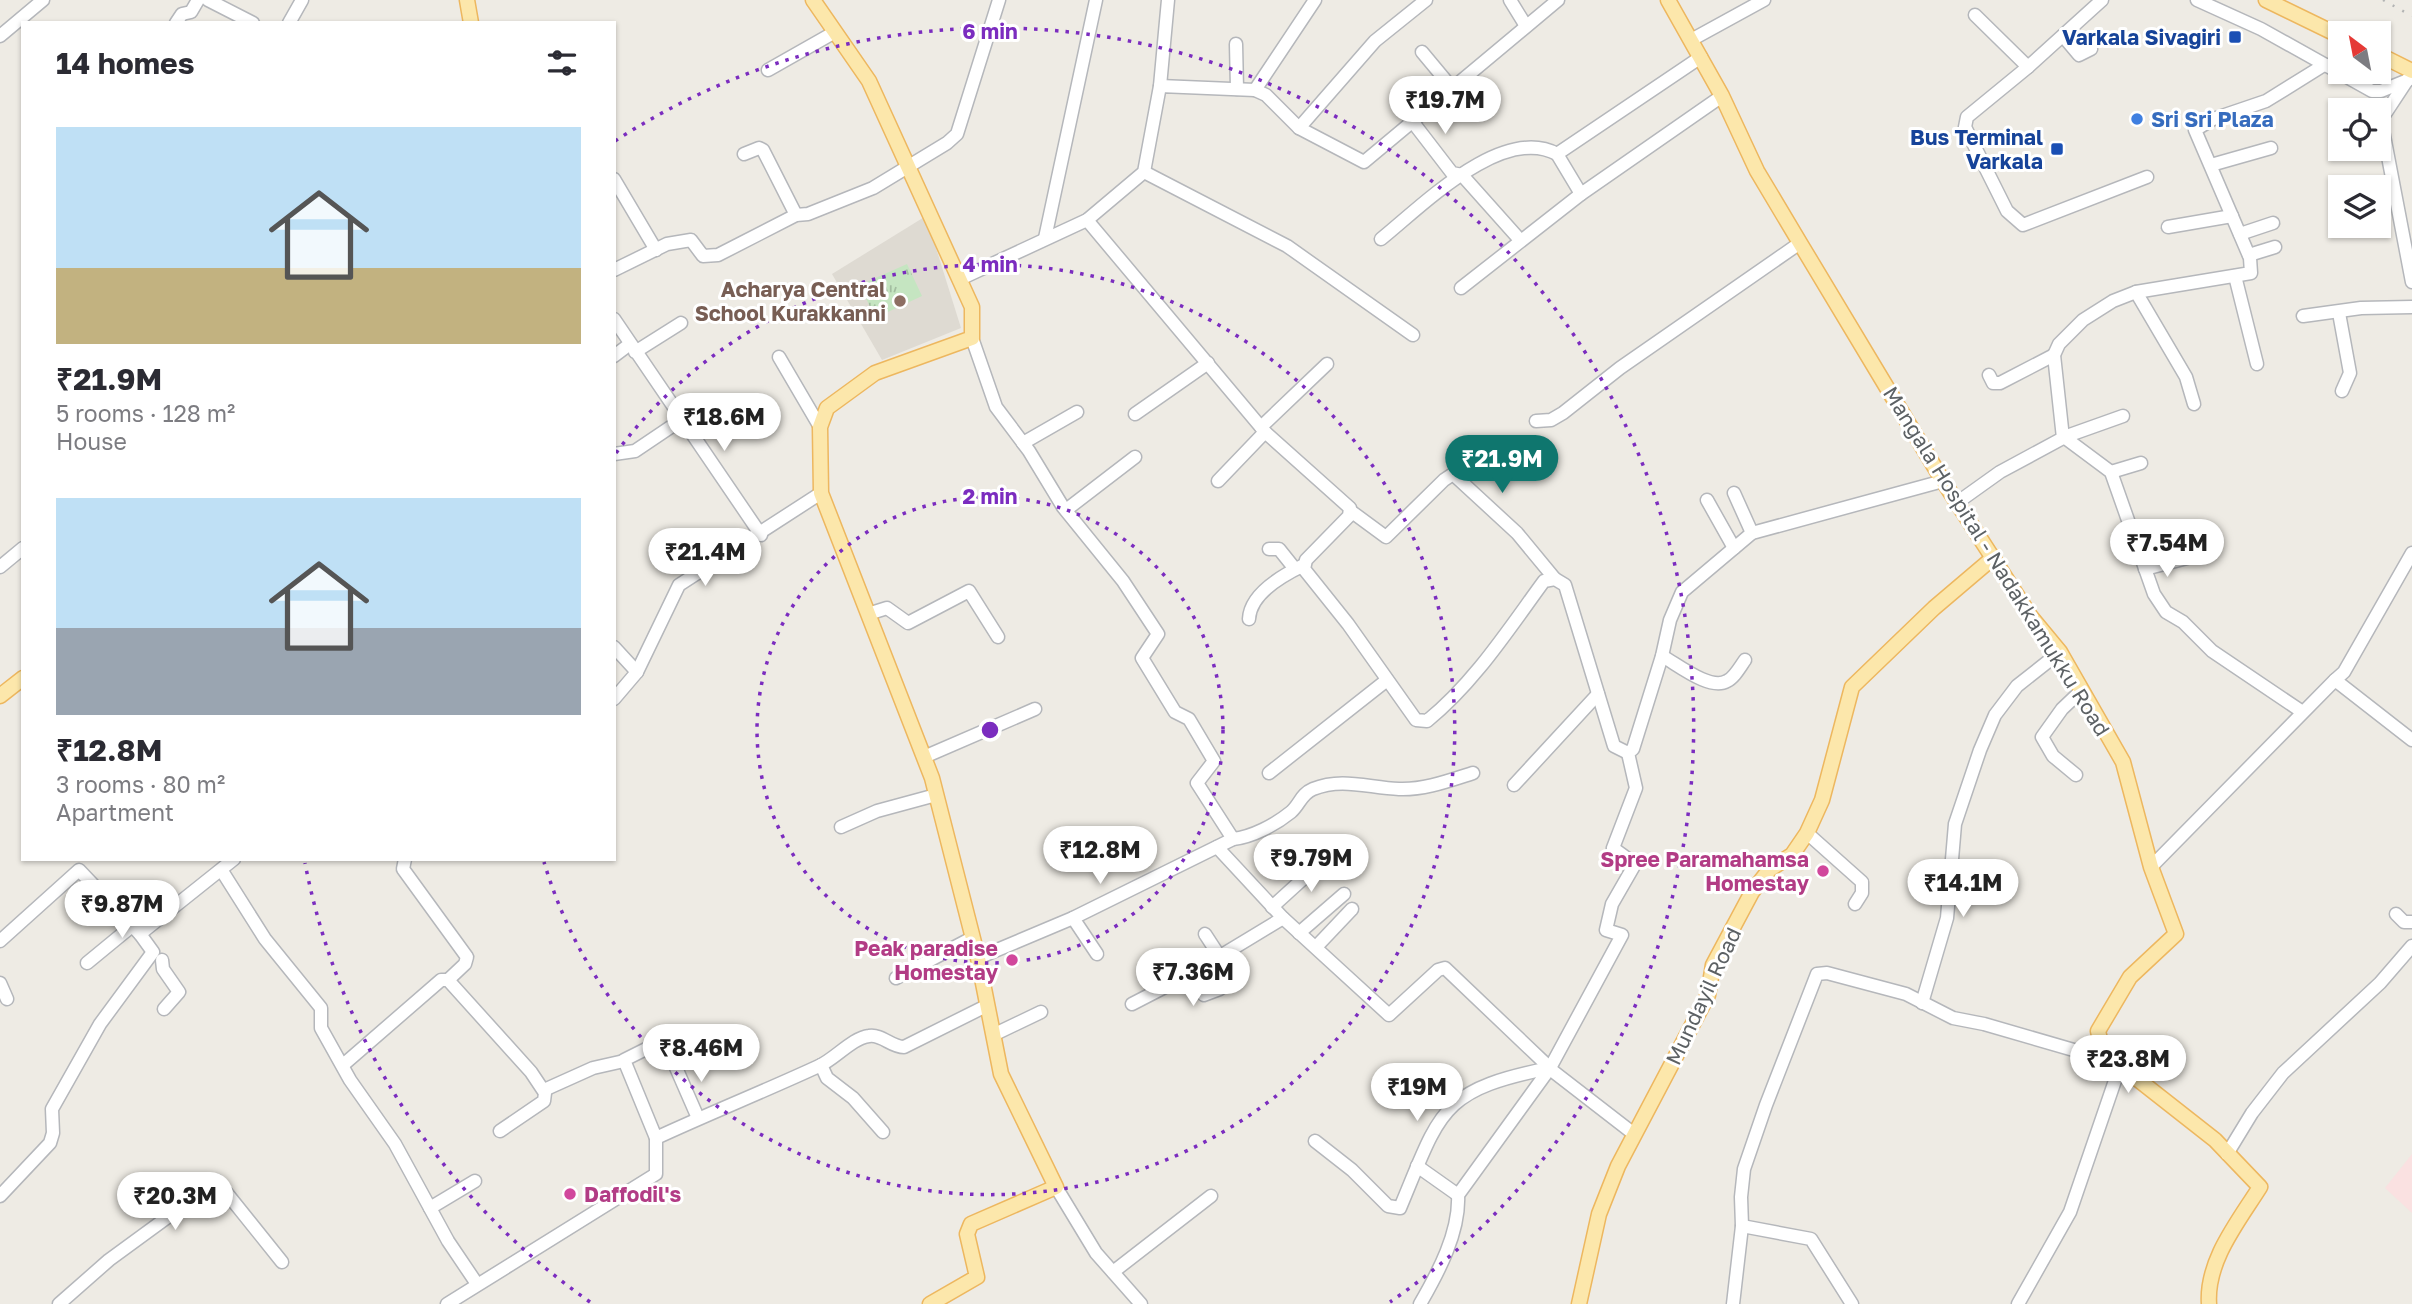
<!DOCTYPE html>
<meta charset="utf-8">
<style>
:root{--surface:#fff;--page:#f2f2f3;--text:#2b2b33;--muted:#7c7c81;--accent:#0f766e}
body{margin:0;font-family:"Golos Text",sans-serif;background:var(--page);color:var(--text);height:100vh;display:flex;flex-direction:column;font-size:26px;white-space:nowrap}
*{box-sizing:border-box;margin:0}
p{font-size:23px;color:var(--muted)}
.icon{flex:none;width:38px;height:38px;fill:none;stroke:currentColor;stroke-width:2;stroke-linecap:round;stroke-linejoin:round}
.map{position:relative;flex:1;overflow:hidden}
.side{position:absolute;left:21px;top:21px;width:595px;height:840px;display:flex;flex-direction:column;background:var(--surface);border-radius:0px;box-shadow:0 2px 5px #0004}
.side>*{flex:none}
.needle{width:46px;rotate:328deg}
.buttons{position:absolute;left:2328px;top:21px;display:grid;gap:14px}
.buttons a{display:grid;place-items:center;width:63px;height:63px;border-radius:0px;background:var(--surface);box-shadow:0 2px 5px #0004;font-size:35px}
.price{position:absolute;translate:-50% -60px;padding:0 16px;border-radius:24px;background:#fff;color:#222;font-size:23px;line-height:46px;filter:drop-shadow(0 2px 4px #0008)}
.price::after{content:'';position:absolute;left:50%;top:42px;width:21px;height:16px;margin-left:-10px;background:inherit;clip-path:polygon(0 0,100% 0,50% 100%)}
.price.selected{background:var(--accent);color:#fff}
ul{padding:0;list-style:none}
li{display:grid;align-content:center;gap:14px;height:371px;padding:0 35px}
li span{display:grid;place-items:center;height:217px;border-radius:0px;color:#555}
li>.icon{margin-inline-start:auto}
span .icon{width:126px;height:126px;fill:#fffc;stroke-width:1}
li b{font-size:30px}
h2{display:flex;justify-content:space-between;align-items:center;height:84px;padding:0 35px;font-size:30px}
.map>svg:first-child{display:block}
.education{fill:#dedad2}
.medical{fill:#fae1e1}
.park{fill:url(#park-tufts)}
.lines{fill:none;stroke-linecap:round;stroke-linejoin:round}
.minor-casing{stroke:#b5b7bb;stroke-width:15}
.major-casing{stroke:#edb75f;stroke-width:17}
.minor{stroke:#fff;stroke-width:12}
.major{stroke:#fce7ab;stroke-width:14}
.rail{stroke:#b3b4b4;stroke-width:2.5;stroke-dasharray:2 9;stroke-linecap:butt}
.ring{fill:none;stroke:#7b2cbf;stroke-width:3.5;stroke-dasharray:3.5 7}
.transit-dot{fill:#1a4fb4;stroke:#fff;stroke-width:2.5}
.shop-dot{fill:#3f7fe0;stroke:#fff;stroke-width:2.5}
.education-dot{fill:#8d6e63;stroke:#fff;stroke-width:2.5}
.hotel-dot{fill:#d1479c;stroke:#fff;stroke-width:2.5}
.labels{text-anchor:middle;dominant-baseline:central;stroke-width:6;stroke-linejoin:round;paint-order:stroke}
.transit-label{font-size:21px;font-weight:bold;fill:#164399;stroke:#fff;text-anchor:end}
.shop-label{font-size:21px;font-weight:bold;fill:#366cbe;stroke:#fff;text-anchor:start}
.education-label{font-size:21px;font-weight:bold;fill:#785e54;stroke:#fff;text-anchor:end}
.street-label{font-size:21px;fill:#5c6164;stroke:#fff}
.hotel-label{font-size:21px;font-weight:bold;fill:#b23c85;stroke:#fff;text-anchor:end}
.centre{fill:#7b2cbf;stroke:#fff;stroke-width:3.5}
.ring-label{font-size:21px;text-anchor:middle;font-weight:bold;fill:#7b2cbf;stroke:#fff;stroke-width:6;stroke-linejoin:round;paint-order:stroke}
</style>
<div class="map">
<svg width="2412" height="1304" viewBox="0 0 2412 1304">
<defs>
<pattern id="park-tufts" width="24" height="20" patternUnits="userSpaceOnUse" patternTransform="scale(1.75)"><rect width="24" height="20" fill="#c5e5c1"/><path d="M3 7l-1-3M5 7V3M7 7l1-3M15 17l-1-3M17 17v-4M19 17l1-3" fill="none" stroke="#a3bda0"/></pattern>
</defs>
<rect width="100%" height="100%" fill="#eeebe4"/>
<!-- education -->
<path class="education" d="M 926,216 L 961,328 L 882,360 L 832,274 Z"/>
<!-- medical -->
<path class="medical" d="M 2412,1154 L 2412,1213 L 2385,1188 Z"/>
<!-- park -->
<path class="park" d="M 907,264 L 922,296 L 875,318 L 860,285 Z"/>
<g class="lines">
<!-- minor casing -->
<g class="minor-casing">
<g id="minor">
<path d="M 208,0 L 253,23"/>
<path d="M 1510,0 L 1526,26"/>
<path d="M 2102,0 L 2028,67 L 1967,117 L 1965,127 L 2007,211 L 2023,225 L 2147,177"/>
<path d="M 2197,0 L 2261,29 L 2372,91 L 2381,91 L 2408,80"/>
<path d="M 1975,15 L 2028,67"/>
<path d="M 176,23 L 182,14 L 191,12 L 198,0"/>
<path d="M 289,23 L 302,0"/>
<path d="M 0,36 L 43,0"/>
<path d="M 2063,36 L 2079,55 L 2091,49"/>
<path d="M 1691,40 L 1764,0"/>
<path d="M 1236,44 L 1237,89"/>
<path d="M 1422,52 L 1452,88"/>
<path d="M 768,70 L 835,32"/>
<path d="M 2408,79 L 2381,120 L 2412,282"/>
<path d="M 1160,86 L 1168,0"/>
<path d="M 1255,90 L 1315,0"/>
<path d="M 1412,121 L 1452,173 L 1462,175 L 1520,240"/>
<path d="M 1299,128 L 1375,41 L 1426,0"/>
<path d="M 744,154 L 759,148 L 763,150 L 796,215"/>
<path d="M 2211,165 L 2271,148"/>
<path d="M 1144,172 L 1287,246 L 1413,335"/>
<path d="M 614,179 L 656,250"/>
<path d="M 1581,194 L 1722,96"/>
<path d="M 1087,220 L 1265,432 L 1350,508 L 1349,516 L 1306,560 L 1304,569 L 1348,624 L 1416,720 L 1427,721 C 1474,683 1508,630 1544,581 L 1555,579 L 1565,585 L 1614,746 L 1628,753"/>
<path d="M 2168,227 L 2232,216"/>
<path d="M 2240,234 L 2273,223"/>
<path d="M 1045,238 L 1096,0"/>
<path d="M 1381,239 C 1421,207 1502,124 1557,154"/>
<path d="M 2249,255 L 2275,247"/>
<path d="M 614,270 L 667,244 L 691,240 L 703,256 L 718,255 L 796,215 L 808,214 L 873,188 L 947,143 L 957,134 L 999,0"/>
<path d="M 2235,276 L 2257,364"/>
<path d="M 960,279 L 1087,220 L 1144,172 L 1160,86 L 1255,90 L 1266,95 L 1299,128 L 1364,162 L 1558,0"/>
<path d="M 1461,288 L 1581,194 L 1557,154 L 1701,57"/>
<path d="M 2136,292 L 2186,377 L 2194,404"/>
<path d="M 2339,313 L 2350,373 L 2342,391"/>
<path d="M 2303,316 L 2361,308 L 2412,307"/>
<path d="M 614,319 L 761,535"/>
<path d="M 972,338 L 996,407 L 1029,451 L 1063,507 L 1123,581 L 1158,634 L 1142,658 L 1175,712 L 1189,719 L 1214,761 L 1197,783 L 1233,839"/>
<path d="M 635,352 L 681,323"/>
<path d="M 614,356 L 630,344"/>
<path d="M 779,357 L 820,427"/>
<path d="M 1989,375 L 1993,383 L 2000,383 L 2054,355"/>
<path d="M 1135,414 L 1208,363"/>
<path d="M 1536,421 L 1551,420 L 1563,413 L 1620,368 L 1800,243"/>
<path d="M 1261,427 L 1327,364"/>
<path d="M 2064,437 L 2111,472 L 2154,594 L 2166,612 L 2183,622 L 2212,651 L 2301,711"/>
<path d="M 2064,437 L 2123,416"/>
<path d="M 1023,443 L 1077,412"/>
<path d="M 614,454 L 635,451 L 681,420"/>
<path d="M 2111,472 L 2141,463"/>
<path d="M 1218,481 L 1265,432"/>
<path d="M 1734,493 L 1752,533"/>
<path d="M 1707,500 L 1734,548"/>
<path d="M 1958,502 L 2000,472 L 2063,438 L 2054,355 L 2059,344 L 2083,320 L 2113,301 L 2136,292 L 2251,273 L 2250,258 L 2195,130 L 2213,119 L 2266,101 L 2324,65 L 2340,67"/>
<path d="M 1066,510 L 1135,457"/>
<path d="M 1352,512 L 1386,537 L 1444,480 L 1453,474 L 1517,533 L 1555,579"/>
<path d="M 1269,549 L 1279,549 L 1295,569"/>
<path d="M 0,567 L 23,548"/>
<path d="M 2145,569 L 2187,558"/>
<path d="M 868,614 L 887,608 L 908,623 L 969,591 L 998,637"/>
<path d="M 1249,619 C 1250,594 1283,575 1304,565"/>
<path d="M 614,647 L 637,672"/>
<path d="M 1662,656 C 1677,664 1710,691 1727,681 C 1734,678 1740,667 1745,660"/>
<path d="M 2335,680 L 2344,672 L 2412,553"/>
<path d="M 614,699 L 637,672 L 679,585 L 821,493"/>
<path d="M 924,757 L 1035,709"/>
<path d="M 1269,773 L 1387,680"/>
<path d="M 2076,775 L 2053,756 L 2042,737 L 2062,709 L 2082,690"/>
<path d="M 1514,785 L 1598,694"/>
<path d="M 841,827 L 877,811 L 936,795"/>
<path d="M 1807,833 L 1862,882 L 1862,893 L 1855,904"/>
<path d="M 1217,847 L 1283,918 L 1389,1015 L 1438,970 L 1445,968 L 1550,1068"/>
<path d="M 405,859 L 403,869 L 467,957 L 465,964 L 448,980"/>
<path d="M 2151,867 L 2335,680 L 2412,740"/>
<path d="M 222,871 L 265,939 L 321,1008 L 321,1028 L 350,1080 L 395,1144 L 448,1241 L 477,1284"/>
<path d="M 1272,907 L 1327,857"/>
<path d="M 2396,914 L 2404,922 L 2412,922"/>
<path d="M 1073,918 L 1097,954"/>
<path d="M 1299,933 L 1344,894"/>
<path d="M 1205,934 L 1220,957"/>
<path d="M 0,941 L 79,870 L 140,934 L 234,859"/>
<path d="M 1316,947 L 1352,909"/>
<path d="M 978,958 L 1073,918 L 1233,839 C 1252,837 1275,825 1291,812 C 1300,804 1301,794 1313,789 C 1342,777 1369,788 1399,789 C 1424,790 1448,781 1473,773"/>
<path d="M 162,960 L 163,969 L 179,992 L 164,1009"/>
<path d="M 87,963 L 132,926"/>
<path d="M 1194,972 L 1204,995 L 1220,989"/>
<path d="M 896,978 L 972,938"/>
<path d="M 0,983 L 7,999"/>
<path d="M 1922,1003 L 1947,918 L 1955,824 L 1980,750 L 1995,715 L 2017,686 L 2060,652"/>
<path d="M 1132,1004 L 1194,972 L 1283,918"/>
<path d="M 993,1035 L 1041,1012"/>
<path d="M 674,1063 L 698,1118"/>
<path d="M 343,1065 L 441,980 L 448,980 L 531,1072 L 545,1093 L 544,1101 L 500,1131"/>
<path d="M 821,1065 L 827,1078 L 853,1098 L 883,1132"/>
<path d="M 1550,1069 L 1634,1134"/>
<path d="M 544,1090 L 593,1068 L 624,1061"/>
<path d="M 656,1138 L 624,1060 L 658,1043"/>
<path d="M 1315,1141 L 1352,1170 L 1388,1206 L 1400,1208 C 1441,1110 1440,1090 1550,1068"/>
<path d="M 2227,1154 L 2252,1113 L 2283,1073 L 2380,983 L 2412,946"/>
<path d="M 1417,1166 L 1458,1195"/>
<path d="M 1056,1187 L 1096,1253 L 1141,1304"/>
<path d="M 0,1196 L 50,1143 L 53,1133 L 52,1109 L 100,1024 L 153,952 L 140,934"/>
<path d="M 430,1208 L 475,1181"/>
<path d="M 1742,1226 L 1811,1239 L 1852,1304"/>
<path d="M 1113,1272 L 1211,1196"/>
<path d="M 59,1304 L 109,1260 L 217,1181 L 282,1262"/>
<path d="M 447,1304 L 656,1174 L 656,1138 C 710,1113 765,1091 819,1066 C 835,1059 852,1038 869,1036 C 882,1034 891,1047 904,1047 L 986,1006"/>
<path d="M 1420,1304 C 1438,1273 1460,1232 1458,1195 L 1550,1068 L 1622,935 L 1606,930 L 1612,904 L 1635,864 L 1613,848 L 1636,788 L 1628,753 L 1633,749 L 1662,656 L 1670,620 L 1682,592 L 1752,533 L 1943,481"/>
<path d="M 1733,1304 L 1742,1226 L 1741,1197 L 1744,1169 L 1766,1105 L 1817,974 L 1827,973 L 1906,994 L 1953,1018 L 1984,1024 L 2084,1053 L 2103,1052"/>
<path d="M 2018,1304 L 2070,1212 L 2120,1066"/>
</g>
</g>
<!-- major casing -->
<g class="major-casing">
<g id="major">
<path d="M 467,0 L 471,23"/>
<path d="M 813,0 L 869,81 L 972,307 L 972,338 L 875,373 L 827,408 L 820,427 L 821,493 L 932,778 L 978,958 L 1001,1074 L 1056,1187 L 971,1224 L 967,1234 L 977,1277 L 930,1304"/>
<path d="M 1668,0 L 1722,96 L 1757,171 L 1800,243 L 1943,481 L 2031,617 L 2060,652 L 2123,762 L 2151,867 L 2176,934 L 2130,977 L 2098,1031 L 2103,1052 L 2215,1140 L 2260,1187 C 2238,1222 2206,1261 2209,1304"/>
<path d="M 2266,0 L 2340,36"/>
<path d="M 2378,54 L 2412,71"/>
<path d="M 0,696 L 23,678"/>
<path d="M 1579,1304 L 1599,1214 L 1618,1166 L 1708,995 L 1713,965 L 1752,892 L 1770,869 L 1792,855 L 1807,833 L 1822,800 L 1852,687 L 1934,608 L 1994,557"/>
</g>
</g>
<!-- minor -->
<use href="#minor" class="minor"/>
<!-- major -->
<use href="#major" class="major"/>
<!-- rail -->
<path class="rail" d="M 2383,0 L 2412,16"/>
</g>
<!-- distance rings -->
<g class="ring">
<circle cx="990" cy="730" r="233"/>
<path d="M616 453A465 465 0 1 1 544 862"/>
<path d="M590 1302A698 698 0 0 1 305 863M615 141A698 698 0 0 1 1390 1302"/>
</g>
<!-- markers -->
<g class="transit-dot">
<rect x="2228" y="30" width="14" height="14" rx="3.5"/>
<rect x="2050" y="142" width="14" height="14" rx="3.5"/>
</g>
<circle class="shop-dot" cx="2137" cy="119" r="7"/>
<circle class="education-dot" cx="900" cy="301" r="7"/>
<g class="hotel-dot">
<circle cx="1823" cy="871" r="7"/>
<circle cx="1012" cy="960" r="7"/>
<circle cx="570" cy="1194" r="7"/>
</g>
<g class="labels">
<!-- transit labels -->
<g class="transit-label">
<text x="2221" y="37">Varkala Sivagiri</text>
<text x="2043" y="137">Bus Terminal<tspan x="2043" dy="24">Varkala</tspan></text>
</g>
<!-- shop labels -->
<g class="shop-label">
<text x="2151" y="119">Sri Sri Plaza</text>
</g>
<!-- education labels -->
<g class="education-label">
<text x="886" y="289">Acharya Central<tspan x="886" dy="24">School Kurakkanni</tspan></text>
</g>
<!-- street labels -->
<g class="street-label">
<text transform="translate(1997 561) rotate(58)">Mangala Hospital - Nadakkamukku Road</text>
<text transform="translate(1703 996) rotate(-65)">Mundayil Road</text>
</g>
<!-- hotel labels -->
<g class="hotel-label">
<text x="1809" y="859">Spree Paramahamsa<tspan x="1809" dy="24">Homestay</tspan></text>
<text x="998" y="948">Peak paradise<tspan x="998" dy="24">Homestay</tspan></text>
<text x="584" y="1194" text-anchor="start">Daffodil's</text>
</g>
</g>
<circle cx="990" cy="730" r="10" class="centre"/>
<g class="ring-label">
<text x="990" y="39">6 min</text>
<text x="990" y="272">4 min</text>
<text x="990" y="504">2 min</text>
</g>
</svg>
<div class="buttons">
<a><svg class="needle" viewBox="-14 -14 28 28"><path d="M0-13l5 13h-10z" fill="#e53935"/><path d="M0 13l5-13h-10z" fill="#7c7c81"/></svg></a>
<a><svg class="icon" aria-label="locate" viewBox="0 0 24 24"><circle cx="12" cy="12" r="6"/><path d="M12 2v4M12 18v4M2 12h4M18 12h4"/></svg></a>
<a><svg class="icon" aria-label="layers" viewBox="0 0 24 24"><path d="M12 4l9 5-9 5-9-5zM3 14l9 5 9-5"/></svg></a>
</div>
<b class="price" style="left:1445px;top:136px">₹19.7M</b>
<b class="price" style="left:724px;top:453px">₹18.6M</b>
<b class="price selected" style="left:1502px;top:495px">₹21.9M</b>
<b class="price" style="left:2167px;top:579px">₹7.54M</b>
<b class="price" style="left:705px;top:588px">₹21.4M</b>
<b class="price" style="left:1100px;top:886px">₹12.8M</b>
<b class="price" style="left:1311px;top:894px">₹9.79M</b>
<b class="price" style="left:1963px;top:919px">₹14.1M</b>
<b class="price" style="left:122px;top:940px">₹9.87M</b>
<b class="price" style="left:1193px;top:1008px">₹7.36M</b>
<b class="price" style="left:701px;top:1084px">₹8.46M</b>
<b class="price" style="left:2128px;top:1095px">₹23.8M</b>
<b class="price" style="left:1417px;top:1123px">₹19M</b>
<b class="price" style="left:175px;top:1232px">₹20.3M</b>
<section class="side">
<h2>14 homes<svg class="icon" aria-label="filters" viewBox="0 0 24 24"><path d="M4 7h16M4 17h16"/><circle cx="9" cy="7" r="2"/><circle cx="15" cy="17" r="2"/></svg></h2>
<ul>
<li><span style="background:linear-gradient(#bfe0f5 65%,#c2b280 0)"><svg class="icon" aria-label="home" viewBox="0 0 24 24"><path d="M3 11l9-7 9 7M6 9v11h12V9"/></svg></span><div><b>₹21.9M</b><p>5 rooms · 128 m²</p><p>House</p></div></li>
<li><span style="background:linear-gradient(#bfe0f5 60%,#9aa5b1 0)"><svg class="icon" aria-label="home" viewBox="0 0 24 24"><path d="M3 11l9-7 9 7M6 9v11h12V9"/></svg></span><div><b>₹12.8M</b><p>3 rooms · 80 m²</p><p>Apartment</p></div></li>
</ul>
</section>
</div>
